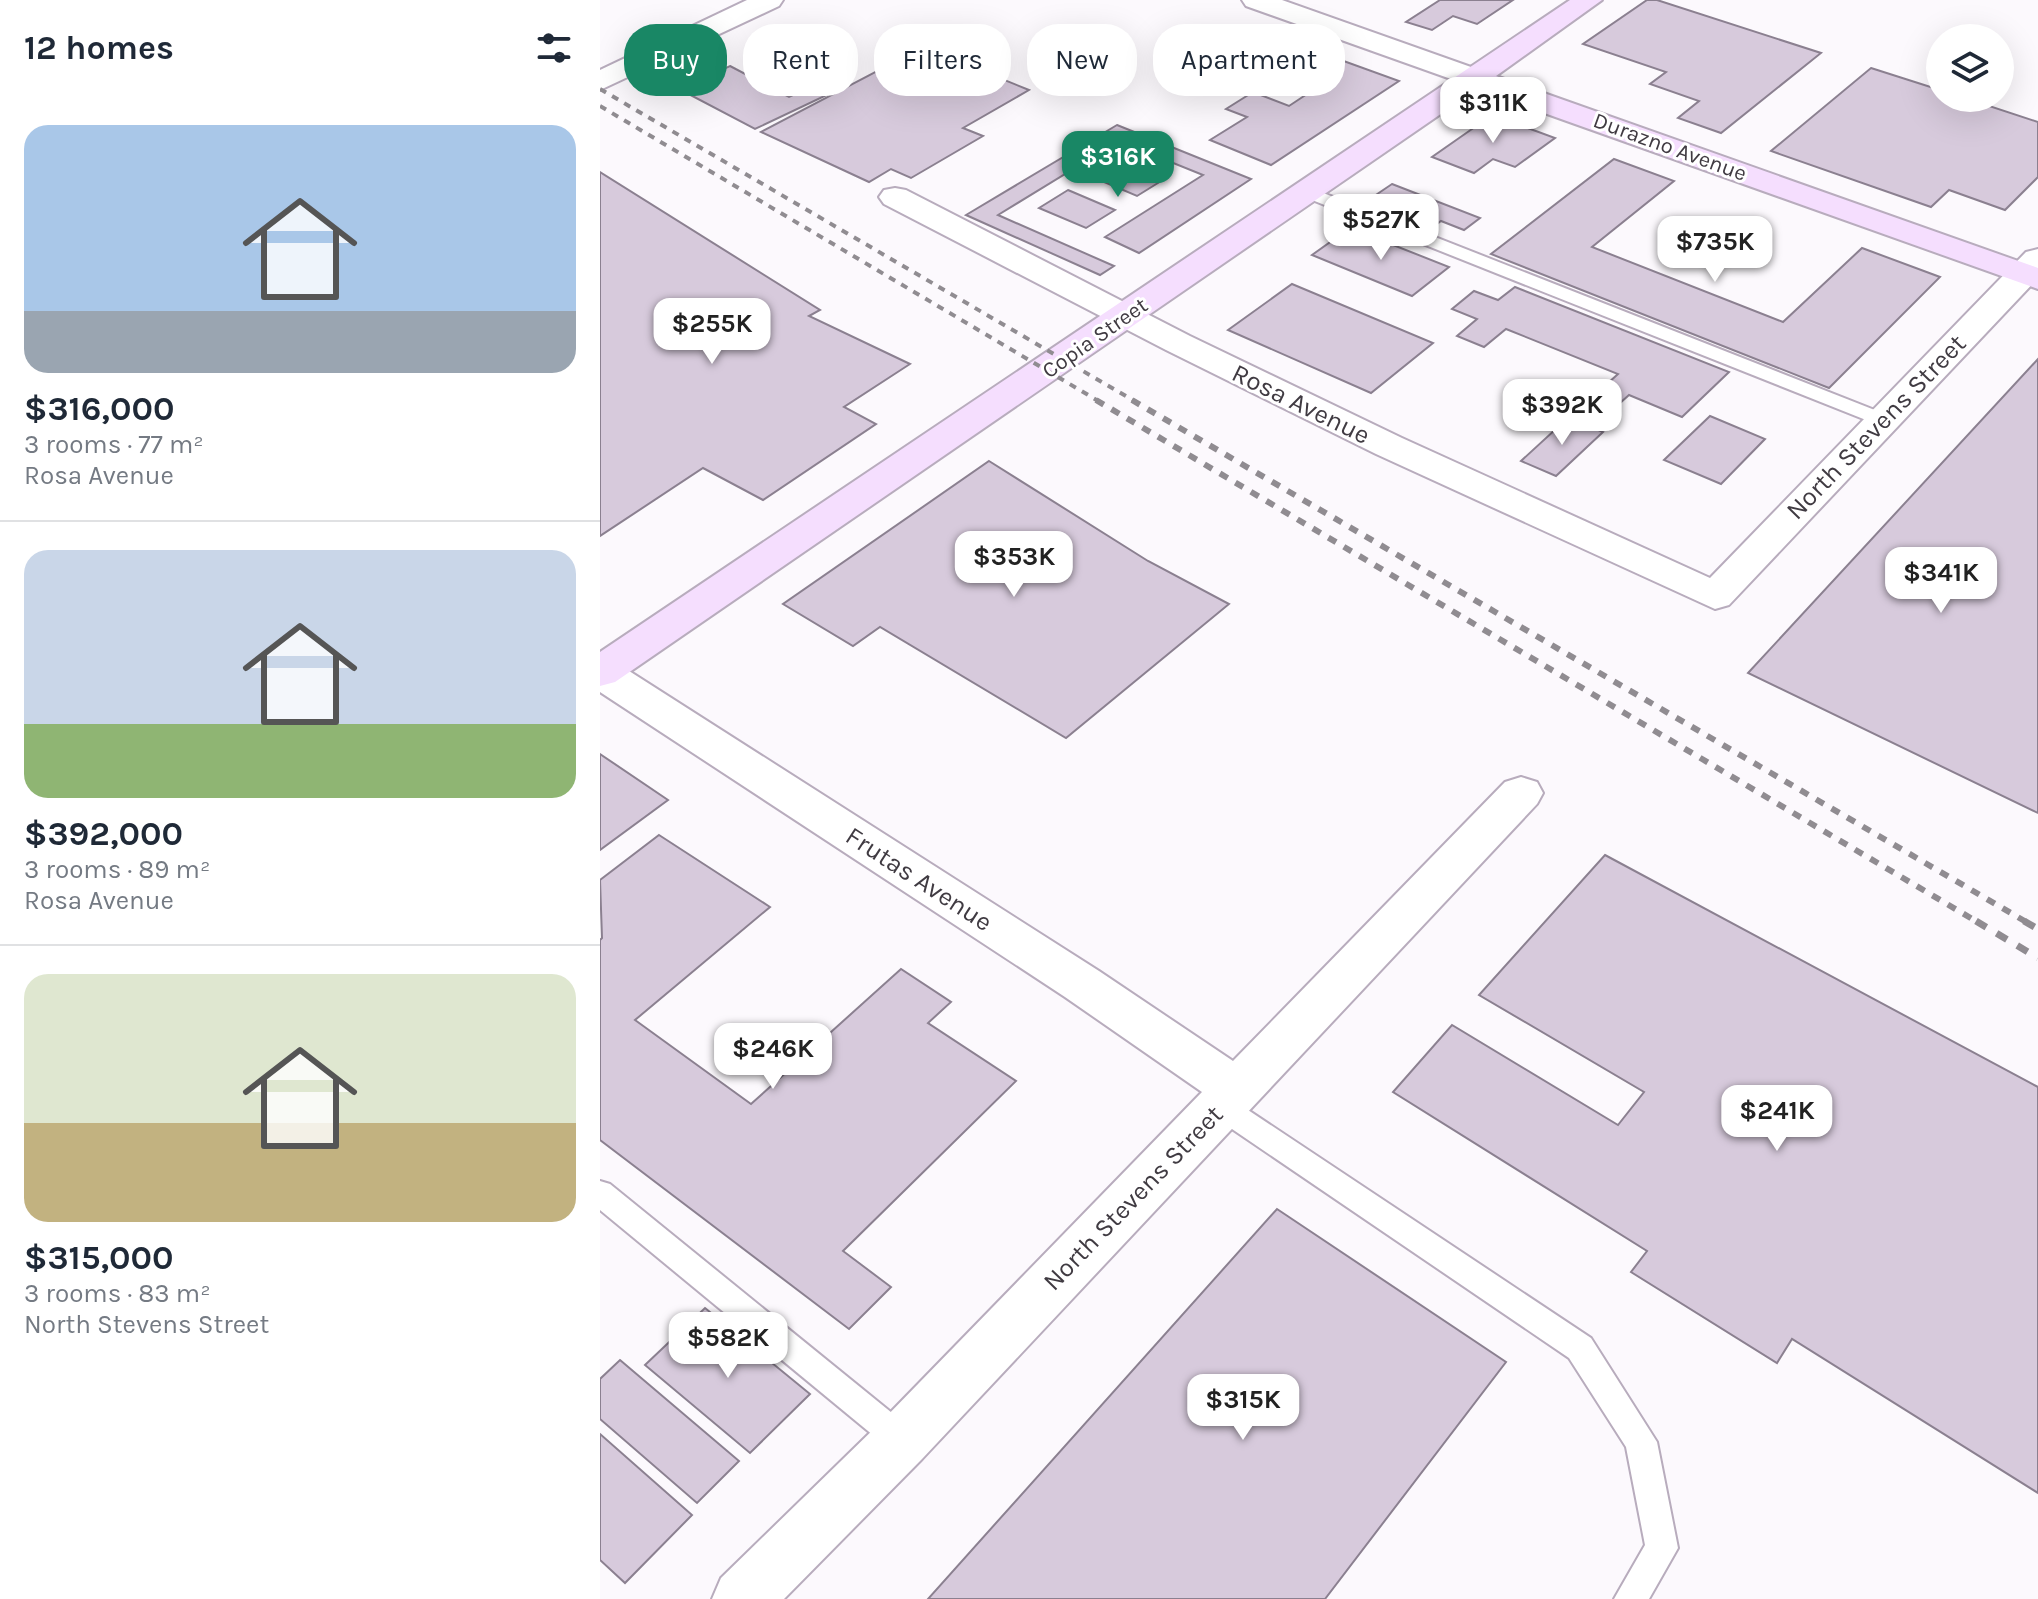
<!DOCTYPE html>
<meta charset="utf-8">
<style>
:root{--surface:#fff;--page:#f6f6f7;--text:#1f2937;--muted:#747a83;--line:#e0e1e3;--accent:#198765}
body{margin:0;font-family:Karla,sans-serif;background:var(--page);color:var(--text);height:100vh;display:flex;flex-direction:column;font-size:30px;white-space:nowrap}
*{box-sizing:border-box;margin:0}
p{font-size:26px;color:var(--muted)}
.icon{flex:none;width:44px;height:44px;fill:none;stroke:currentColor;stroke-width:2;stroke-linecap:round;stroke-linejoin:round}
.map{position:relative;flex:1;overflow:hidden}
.side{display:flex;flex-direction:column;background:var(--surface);width:600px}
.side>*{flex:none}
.top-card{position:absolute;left:24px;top:24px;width:760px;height:72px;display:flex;gap:16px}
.tools{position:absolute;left:1326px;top:24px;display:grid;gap:16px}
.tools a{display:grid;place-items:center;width:88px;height:88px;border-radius:50%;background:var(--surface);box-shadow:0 8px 32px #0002;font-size:40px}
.price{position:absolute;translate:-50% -68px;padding:0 18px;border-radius:16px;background:#fff;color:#222;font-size:26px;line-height:52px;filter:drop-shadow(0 2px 4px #0008)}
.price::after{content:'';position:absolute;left:50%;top:48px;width:24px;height:18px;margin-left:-12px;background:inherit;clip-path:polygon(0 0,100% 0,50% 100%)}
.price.selected{background:var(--accent);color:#fff}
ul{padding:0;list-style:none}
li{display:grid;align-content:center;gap:16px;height:424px;padding:0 24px}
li+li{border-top:2px solid var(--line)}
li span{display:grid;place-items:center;height:248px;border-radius:24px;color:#555}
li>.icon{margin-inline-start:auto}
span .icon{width:144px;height:144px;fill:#fffc;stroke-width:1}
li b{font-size:34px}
h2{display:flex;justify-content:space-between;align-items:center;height:96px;padding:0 24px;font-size:34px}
.tag{padding:0 28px;border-radius:32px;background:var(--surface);box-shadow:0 8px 32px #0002;font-size:28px;line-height:72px}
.tag.selected{background:var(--accent);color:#fff}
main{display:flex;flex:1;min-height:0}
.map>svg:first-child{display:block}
.building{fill:#d7cadc;stroke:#8b8090;stroke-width:2}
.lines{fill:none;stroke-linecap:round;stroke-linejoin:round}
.lane-casing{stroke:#b8acbd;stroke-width:4}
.street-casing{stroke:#b8acbd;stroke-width:4}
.secondary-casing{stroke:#b8acbd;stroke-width:4}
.lane{fill:#fff;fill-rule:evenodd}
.street{fill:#fff;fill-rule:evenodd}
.secondary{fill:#f5defe;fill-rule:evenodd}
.rail-far2{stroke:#908c91;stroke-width:4;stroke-dasharray:7 7;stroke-linecap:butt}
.rail-far1{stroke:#908c91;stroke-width:6;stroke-dasharray:9 9;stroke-linecap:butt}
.rail{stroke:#908c91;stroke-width:7;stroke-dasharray:12 12;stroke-linecap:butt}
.labels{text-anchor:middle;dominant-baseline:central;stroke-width:6;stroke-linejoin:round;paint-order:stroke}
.far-street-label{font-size:22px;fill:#403b42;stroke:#fff}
.street-label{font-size:26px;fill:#403b42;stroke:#fff}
</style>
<main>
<section class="side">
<h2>12 homes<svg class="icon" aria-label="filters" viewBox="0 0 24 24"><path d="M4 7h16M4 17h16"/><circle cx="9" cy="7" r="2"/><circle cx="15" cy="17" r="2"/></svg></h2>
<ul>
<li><span style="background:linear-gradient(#a9c7e8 75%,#9aa5b1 0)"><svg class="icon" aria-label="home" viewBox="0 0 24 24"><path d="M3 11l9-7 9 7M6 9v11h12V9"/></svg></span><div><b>$316,000</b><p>3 rooms · 77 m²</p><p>Rosa Avenue</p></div></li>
<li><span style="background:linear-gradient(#c9d6e8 70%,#8fb573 0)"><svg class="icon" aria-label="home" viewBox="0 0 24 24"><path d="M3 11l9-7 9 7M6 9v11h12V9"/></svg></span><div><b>$392,000</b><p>3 rooms · 89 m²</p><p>Rosa Avenue</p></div></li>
<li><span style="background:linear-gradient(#dfe7d0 60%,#c2b280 0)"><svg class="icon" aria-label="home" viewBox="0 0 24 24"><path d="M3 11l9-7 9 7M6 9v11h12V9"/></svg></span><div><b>$315,000</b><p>3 rooms · 83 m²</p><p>North Stevens Street</p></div></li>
</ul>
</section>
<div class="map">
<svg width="1438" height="1599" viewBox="0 0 1438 1599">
<rect width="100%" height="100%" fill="#fcf9fd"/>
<!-- building -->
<g class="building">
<path d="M 840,0 L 913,0 L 877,24 L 853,16 L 832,30 L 806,22 Z"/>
<path d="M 1047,0 L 1057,0 L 1221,53 L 1121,133 L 1078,118 L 1099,101 L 1050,84 L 1066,72 L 983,44 Z"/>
<path d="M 644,25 L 799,81 L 671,165 L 610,140 L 647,117 L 626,109 L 653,92 L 689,106 L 710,92 L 578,42 L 603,28 L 624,37 Z"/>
<path d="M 323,47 L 429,90 L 363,128 L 383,136 L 311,178 L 291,169 L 269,182 L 161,132 Z"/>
<path d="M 130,66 L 189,97 L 215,85 L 231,93 L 155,129 L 79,89 Z"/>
<path d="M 1271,68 L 1340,90 L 1340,98 L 1365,98 L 1438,122 L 1438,177 L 1405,210 L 1349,190 L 1331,207 L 1171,151 Z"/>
<path d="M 892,115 L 955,138 L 915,167 L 893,159 L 874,173 L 832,157 Z"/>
<path d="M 517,125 L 651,179 L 539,253 L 505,237 L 603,175 L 519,141 L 398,215 L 514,266 L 500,275 L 366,215 Z"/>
<path d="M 519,158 L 566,178 L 537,196 L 490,176 Z"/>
<path d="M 1014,159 L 1074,181 L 992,247 L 1183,322 L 1262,248 L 1340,277 L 1229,388 L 891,254 Z"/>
<path d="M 0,172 L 220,310 L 209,316 L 310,364 L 244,407 L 276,424 L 163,500 L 103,468 L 0,536 Z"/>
<path d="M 792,184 L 880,218 L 864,230 L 841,221 L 830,229 L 764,203 Z"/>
<path d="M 468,190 L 515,210 L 486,228 L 439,208 Z"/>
<path d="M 750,228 L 849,267 L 812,296 L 712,255 Z"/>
<path d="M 692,284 L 833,343 L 771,393 L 628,330 Z"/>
<path d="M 915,287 L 1129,372 L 1082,417 L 1029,395 L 1010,412 L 987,402 L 1018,374 L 906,329 L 884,347 L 857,336 L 877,319 L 852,309 L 874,291 L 898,300 Z"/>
<path d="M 1438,359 L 1438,813 L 1148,673 Z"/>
<path d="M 1110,416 L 1165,439 L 1121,484 L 1064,460 Z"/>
<path d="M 969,417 L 1003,432 L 956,476 L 921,461 Z"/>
<path d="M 389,461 L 548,561 L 629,604 L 466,738 L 280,627 L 253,646 L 183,604 Z"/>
<path d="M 0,754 L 68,800 L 0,850 Z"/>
<path d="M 59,835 L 170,907 L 35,1020 L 151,1104 L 301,969 L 351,1002 L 328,1023 L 416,1081 L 243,1251 L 291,1287 L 249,1329 L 0,1140 L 0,940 L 2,938 L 0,880 Z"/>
<path d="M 1005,855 L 1438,1087 L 1438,1493 L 1192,1339 L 1177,1363 L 1031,1272 L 1047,1251 L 793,1092 L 852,1025 L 1018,1125 L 1044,1092 L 879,995 Z"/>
<path d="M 677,1209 L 906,1362 L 725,1599 L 328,1599 Z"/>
<path d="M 105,1308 L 210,1394 L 150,1453 L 45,1365 Z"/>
<path d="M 20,1360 L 139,1461 L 97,1503 L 0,1419 L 0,1379 Z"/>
<path d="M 0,1434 L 92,1515 L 25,1583 L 0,1560 Z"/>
</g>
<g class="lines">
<!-- lane casing -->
<g class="lane-casing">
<g id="lane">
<path d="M 708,187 L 1290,416 L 1293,420 L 1290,424 L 1276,424 L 702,196 L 699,192 Z"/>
<path d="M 620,1095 L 630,1098 L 991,1338 L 1057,1442 L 1078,1548 L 1049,1599 L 1014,1599 L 1045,1545 L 1026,1447 L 969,1358 L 610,1114 L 606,1106 L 610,1098 Z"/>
<path d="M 0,1181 L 10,1184 L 313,1430 L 318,1440 L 313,1450 L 302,1455 L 291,1450 L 0,1210 Z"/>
</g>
</g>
<!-- street casing -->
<g class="street-casing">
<g id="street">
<path d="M 147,0 L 183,0 L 179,6 L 0,90 L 0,70 Z"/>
<path d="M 642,0 L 682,0 L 885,72 L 890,78 L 885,84 L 875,87 L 865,84 L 646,6 Z"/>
<path d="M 295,188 L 306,190 L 590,336 L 802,438 L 1110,578 L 1426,252 L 1438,249 L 1438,278 L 1129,605 L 1115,609 L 776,454 L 566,350 L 284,204 L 279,197 L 284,190 Z"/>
<path d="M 0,658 L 15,662 L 499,971 L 633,1061 L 905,782 L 921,777 L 937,782 L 943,793 L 937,804 L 322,1459 L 184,1599 L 112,1599 L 121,1578 L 282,1421 L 602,1092 L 465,997 L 0,692 Z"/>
</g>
</g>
<!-- secondary casing -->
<g class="secondary-casing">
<path id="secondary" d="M 970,0 L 1002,0 L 896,76 L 1438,268 L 1438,289 L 877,89 L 15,682 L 0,686 L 0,652 Z"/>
</g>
<!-- lane -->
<use href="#lane" class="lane"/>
<!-- street -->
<use href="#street" class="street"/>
<!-- secondary -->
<use href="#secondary" class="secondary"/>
<!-- rail-far2 -->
<g class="rail-far2">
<path d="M 0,89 L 536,402"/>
<path d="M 0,106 L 500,402"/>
</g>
<!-- rail-far1 -->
<g class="rail-far1">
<path d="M 496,400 L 1379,923"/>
<path d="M 532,400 L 1428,923"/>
</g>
<!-- rail -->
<g class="rail">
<path d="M 1376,921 L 1438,958"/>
<path d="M 1424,921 L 1438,929"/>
</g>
</g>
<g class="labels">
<!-- far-street labels -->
<g class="far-street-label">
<text transform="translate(1070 147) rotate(20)">Durazno Avenue</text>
<text transform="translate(495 338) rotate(-35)">Copia Street</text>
</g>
<!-- street labels -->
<g class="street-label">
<text transform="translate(701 404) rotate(26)">Rosa Avenue</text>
<text transform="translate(1276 427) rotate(-46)">North Stevens Street</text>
<text transform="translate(319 879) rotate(33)">Frutas Avenue</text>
<text transform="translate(533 1198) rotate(-46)">North Stevens Street</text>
</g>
</g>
</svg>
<div class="tools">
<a><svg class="icon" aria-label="layers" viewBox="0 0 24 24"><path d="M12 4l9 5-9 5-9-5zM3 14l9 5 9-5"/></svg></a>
</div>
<b class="price" style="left:893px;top:145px">$311K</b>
<b class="price selected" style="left:518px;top:199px">$316K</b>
<b class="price" style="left:781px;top:262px">$527K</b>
<b class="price" style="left:1115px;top:284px">$735K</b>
<b class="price" style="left:112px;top:366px">$255K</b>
<b class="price" style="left:962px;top:447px">$392K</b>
<b class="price" style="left:414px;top:599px">$353K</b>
<b class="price" style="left:1341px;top:615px">$341K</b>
<b class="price" style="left:173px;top:1091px">$246K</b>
<b class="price" style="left:1177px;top:1153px">$241K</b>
<b class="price" style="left:128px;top:1380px">$582K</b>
<b class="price" style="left:643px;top:1442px">$315K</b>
<div class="top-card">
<a class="tag selected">Buy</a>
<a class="tag">Rent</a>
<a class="tag">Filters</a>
<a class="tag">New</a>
<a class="tag">Apartment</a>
</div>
</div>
</main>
